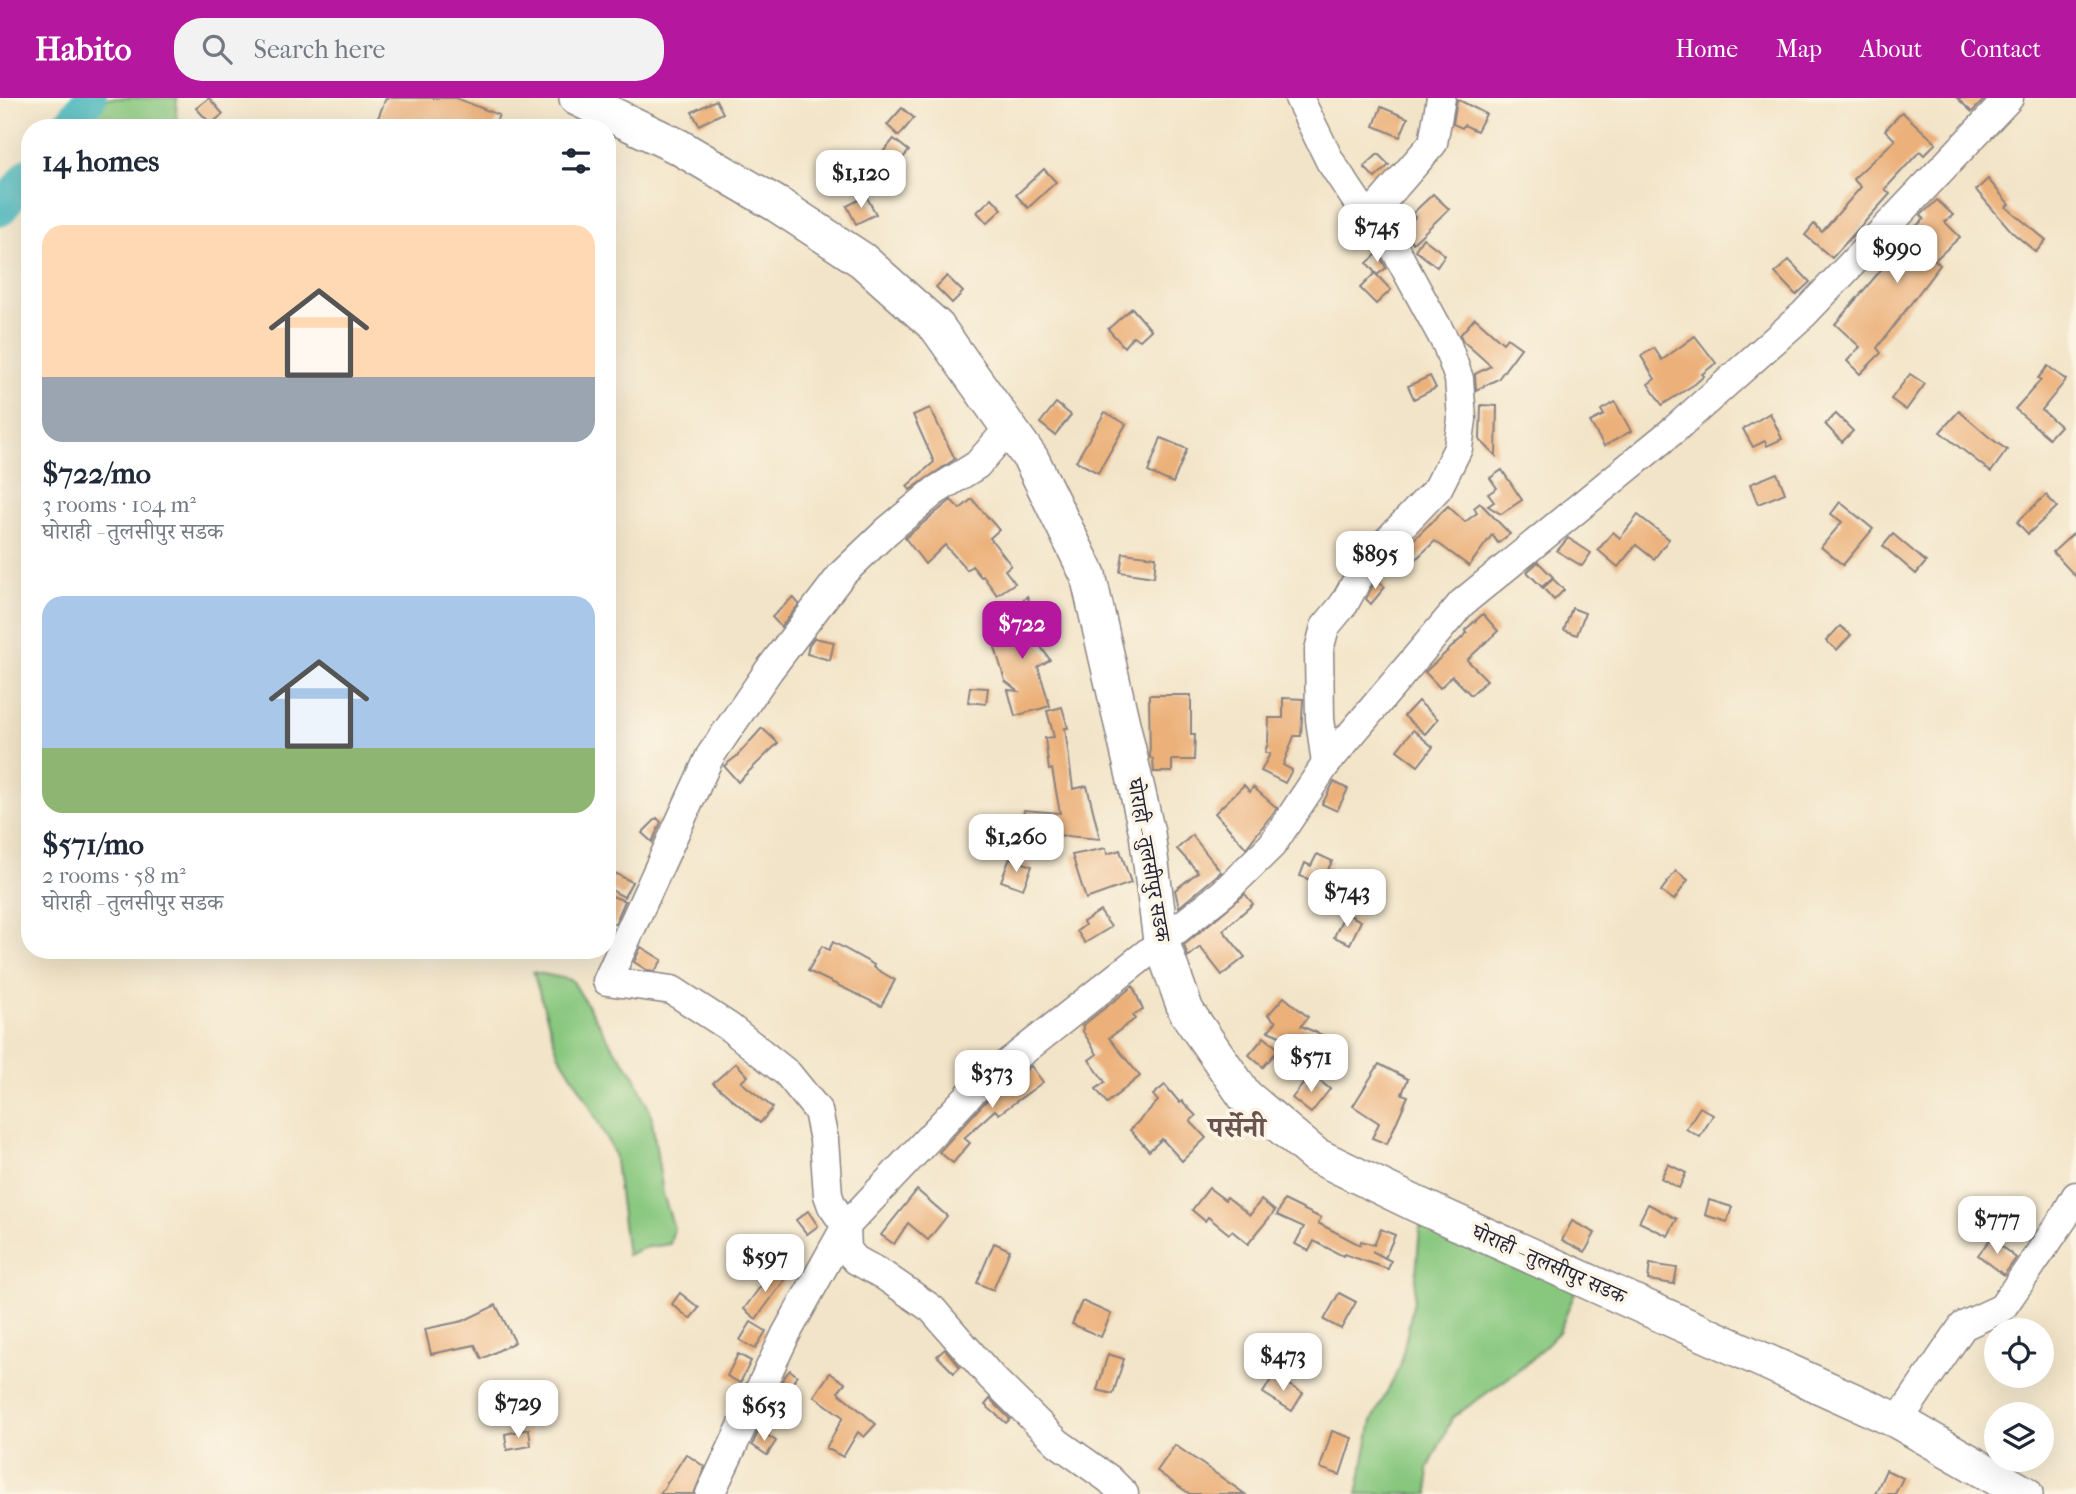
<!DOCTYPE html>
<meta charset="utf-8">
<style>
:root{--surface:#fff;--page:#f2f2f3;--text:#1f2937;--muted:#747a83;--accent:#b5179e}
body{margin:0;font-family:"IM FELL French Canon","Noto Serif Devanagari",serif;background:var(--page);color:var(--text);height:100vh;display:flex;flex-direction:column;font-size:26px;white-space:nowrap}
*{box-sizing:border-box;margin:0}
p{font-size:23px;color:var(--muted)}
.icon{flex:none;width:38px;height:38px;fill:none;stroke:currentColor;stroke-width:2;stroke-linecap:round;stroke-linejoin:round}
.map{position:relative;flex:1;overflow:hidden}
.drawer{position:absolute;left:21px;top:21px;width:595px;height:840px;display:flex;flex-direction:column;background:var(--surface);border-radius:28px;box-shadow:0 7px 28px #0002}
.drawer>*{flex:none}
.buttons{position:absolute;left:1984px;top:1220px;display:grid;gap:14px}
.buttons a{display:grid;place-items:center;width:70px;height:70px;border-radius:50%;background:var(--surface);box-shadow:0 7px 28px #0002;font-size:35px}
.price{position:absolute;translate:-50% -60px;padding:0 16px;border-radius:14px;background:#fff;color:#222;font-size:23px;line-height:46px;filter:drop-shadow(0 2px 4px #0008)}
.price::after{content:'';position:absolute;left:50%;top:42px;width:21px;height:16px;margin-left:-10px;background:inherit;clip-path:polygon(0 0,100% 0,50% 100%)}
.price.selected{background:var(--accent);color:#fff}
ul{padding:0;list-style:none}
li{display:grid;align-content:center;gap:14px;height:371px;padding:0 21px}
li span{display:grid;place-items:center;height:217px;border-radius:21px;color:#555}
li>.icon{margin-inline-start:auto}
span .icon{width:126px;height:126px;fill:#fffc;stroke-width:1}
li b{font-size:30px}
h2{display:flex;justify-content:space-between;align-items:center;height:84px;padding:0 21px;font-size:30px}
header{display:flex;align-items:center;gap:42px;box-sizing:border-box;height:98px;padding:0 35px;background:var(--accent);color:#fff}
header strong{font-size:33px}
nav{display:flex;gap:38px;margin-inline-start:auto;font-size:24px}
.search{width:490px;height:63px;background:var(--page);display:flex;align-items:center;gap:18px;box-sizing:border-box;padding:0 24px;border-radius:28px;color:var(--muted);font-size:26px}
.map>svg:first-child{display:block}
.green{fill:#87c77e;stroke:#54745c;stroke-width:2}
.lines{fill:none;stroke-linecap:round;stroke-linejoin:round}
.river{stroke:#48b8be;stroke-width:33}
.building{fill:#ecb17a}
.minor-casing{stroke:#8a8382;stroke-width:31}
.major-casing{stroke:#8a8382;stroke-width:38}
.minor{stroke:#fff;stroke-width:28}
.major{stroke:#fff;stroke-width:35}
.labels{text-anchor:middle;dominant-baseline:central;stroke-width:7;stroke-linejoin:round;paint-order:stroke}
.street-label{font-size:21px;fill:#22223b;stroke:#fcf5e5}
.district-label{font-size:28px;font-weight:bold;fill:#695451;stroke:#fcf5e5}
</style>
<header>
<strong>Habito</strong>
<div class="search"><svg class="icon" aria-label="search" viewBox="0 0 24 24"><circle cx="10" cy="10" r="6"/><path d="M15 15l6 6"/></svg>Search here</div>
<nav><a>Home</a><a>Map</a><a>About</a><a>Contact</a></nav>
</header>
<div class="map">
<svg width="2076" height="1396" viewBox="0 0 2076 1396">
<rect width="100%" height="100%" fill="#fcf5e5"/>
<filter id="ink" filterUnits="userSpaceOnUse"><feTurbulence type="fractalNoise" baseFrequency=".0143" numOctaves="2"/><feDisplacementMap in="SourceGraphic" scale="14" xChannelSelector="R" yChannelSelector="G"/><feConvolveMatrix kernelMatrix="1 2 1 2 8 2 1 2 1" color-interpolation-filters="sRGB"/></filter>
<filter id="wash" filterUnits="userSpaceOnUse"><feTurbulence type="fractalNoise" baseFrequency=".00686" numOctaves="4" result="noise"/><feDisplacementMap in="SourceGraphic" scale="28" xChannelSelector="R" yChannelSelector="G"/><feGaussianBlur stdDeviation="1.57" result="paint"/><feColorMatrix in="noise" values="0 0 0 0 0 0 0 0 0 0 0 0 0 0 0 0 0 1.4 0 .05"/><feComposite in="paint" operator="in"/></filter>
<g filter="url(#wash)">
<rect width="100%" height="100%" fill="#f2e4c8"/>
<!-- green -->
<g class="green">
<path d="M 108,0 L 177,0 L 176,18 L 184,30 L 85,30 L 94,12 Z"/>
<path d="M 533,874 L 572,882 L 612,948 L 635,978 L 651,1016 L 663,1096 L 674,1130 L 670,1146 L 643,1150 L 627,1157 L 614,1055 L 583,995 L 558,955 Z"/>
<path d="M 1420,1128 L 1488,1153 L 1576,1192 L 1559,1234 L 1526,1267 L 1452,1320 L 1428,1371 L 1429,1396 L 1357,1396 L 1372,1323 L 1400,1269 L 1414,1202 Z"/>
</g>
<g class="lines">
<!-- river -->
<g class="river">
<path d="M 66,30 L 90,0"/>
<path d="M 0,112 L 30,75"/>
</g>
</g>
<g id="blocks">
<!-- building -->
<g class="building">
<path d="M 209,0 L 223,16 L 211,26 L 196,10 Z"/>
<path d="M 386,0 L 456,0 L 499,17 L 493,30 L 374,30 Z"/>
<path d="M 1957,0 L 1986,0 L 1972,14 Z"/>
<path d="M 1457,1 L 1486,16 L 1477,33 L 1464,27 L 1462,30 L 1453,26 Z"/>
<path d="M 716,2 L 723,15 L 699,27 L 692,14 Z"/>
<path d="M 1381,9 L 1408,20 L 1400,39 L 1374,28 Z"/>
<path d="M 902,10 L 914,20 L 899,38 L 887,27 Z"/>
<path d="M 1902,14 L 1936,45 L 1924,57 L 1920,53 L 1885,91 L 1890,96 L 1832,160 L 1805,137 L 1814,126 L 1822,134 L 1861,89 L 1853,81 L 1895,42 L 1885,32 Z"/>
<path d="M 894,41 L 909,53 L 890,75 L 876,62 Z"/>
<path d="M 1378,56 L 1389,67 L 1375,80 L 1364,69 Z"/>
<path d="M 1044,71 L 1056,84 L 1028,110 L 1016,97 Z"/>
<path d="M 1988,81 L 2009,106 L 2006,109 L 2046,142 L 2036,154 L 2013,135 L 1976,92 Z"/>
<path d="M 1433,96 L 1449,111 L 1413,145 L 1404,133 L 1415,119 L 1412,116 Z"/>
<path d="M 866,98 L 876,116 L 856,126 L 847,108 Z"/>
<path d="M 992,100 L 1002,111 L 987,125 L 977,114 Z"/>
<path d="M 1937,102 L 1953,117 L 1945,124 L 1960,139 L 1935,162 L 1940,167 L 1877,250 L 1881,255 L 1860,276 L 1847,263 L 1860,249 L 1835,226 L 1898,152 L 1894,148 L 1924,121 L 1921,117 Z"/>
<path d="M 1423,140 L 1445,157 L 1437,169 L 1415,152 Z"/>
<path d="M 1378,155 L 1386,170 L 1377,177 L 1367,165 Z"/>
<path d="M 1789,162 L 1810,184 L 1796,197 L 1775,175 Z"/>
<path d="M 1375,175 L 1391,192 L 1376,206 L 1360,190 Z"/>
<path d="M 947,178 L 963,194 L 952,205 L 936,189 Z"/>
<path d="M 1132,210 L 1151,232 L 1140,242 L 1133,238 L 1124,249 L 1108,231 Z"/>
<path d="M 1475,220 L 1503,245 L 1507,240 L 1521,250 L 1498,281 L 1476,292 L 1475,276 L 1491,268 L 1463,243 L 1460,237 Z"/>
<path d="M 1695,238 L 1716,265 L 1702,276 L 1704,278 L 1695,286 L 1662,307 L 1648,286 L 1655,281 L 1641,258 L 1654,250 L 1662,262 Z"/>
<path d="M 2048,268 L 2066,282 L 2042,312 L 2060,328 L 2049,340 L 2015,311 L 2041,282 L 2038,280 Z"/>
<path d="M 1910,276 L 1925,286 L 1906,312 L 1891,301 Z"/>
<path d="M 1430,278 L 1436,290 L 1414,301 L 1408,288 Z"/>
<path d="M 1615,304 L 1631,333 L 1604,348 L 1590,324 L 1604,317 L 1601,312 Z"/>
<path d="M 1056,305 L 1071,317 L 1055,337 L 1040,325 Z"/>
<path d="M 1481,307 L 1497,308 L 1496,358 L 1480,342 Z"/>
<path d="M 930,310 L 955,361 L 910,392 L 907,388 L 934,364 L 913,317 Z"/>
<path d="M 1959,313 L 1989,339 L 2007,352 L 1991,374 L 1940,334 Z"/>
<path d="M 1105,314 L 1126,326 L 1098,375 L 1076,363 Z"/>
<path d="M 1770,315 L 1782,341 L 1767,348 L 1765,343 L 1753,349 L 1743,331 Z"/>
<path d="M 1836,316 L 1853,333 L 1842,344 L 1825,326 Z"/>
<path d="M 1161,340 L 1187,351 L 1173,385 L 1148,374 Z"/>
<path d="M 1502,372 L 1522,402 L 1501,416 L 1488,408 L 1494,404 L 1488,396 L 1497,390 L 1490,380 Z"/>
<path d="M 1777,375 L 1785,395 L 1758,406 L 1750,386 Z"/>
<path d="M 2046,397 L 2057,409 L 2028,436 L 2017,424 Z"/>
<path d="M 972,401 L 999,432 L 990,440 L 1011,467 L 1005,472 L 1015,485 L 997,497 L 983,478 L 981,479 L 972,468 L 967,472 L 945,447 L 925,466 L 905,440 L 951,402 L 960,411 Z"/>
<path d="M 1840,404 L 1873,431 L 1843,467 L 1821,449 L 1842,424 L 1831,416 Z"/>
<path d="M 1480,405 L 1510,436 L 1498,445 L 1492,437 L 1469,468 L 1435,443 L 1416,461 L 1405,450 L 1448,408 L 1465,424 L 1477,415 L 1474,410 Z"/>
<path d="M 1638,417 L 1669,441 L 1654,461 L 1636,447 L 1618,469 L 1598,452 L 1613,434 L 1620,440 Z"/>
<path d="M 2076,433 L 2076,479 L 2053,454 Z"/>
<path d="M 1893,436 L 1926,464 L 1916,476 L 1883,448 Z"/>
<path d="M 1568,440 L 1591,455 L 1582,468 L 1557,453 Z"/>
<path d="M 1123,455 L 1156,459 L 1154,479 L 1120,474 Z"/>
<path d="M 1538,464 L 1553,479 L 1542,489 L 1527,474 Z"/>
<path d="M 1376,481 L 1385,489 L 1371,506 L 1366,501 Z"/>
<path d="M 1553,481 L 1564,492 L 1554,502 L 1543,490 Z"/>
<path d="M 1027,498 L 1036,518 L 1024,524 L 1050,562 L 1038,569 L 1050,608 L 1015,618 L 1008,592 L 1018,593 L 1005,583 L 992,539 Z"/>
<path d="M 793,499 L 799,506 L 781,529 L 772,519 Z"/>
<path d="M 1572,510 L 1585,515 L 1577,537 L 1564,532 Z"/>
<path d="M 1483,516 L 1498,533 L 1467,562 L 1487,582 L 1471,597 L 1452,578 L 1440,590 L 1425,574 L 1467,535 L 1465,532 Z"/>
<path d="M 1840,528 L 1851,537 L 1837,552 L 1826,543 Z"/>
<path d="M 814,540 L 834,544 L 830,562 L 807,556 L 809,547 Z"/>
<path d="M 970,589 L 988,590 L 986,606 L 968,604 Z"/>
<path d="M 1149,597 L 1191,597 L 1191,636 L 1195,636 L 1194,662 L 1172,662 L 1172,674 L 1154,674 L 1153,661 L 1150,659 Z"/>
<path d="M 1283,600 L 1303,601 L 1301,638 L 1294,638 L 1283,667 L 1292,672 L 1285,685 L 1261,673 L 1270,656 L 1265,654 L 1268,645 L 1269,620 L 1283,620 Z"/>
<path d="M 1418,603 L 1438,621 L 1425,636 L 1404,618 Z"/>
<path d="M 1062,609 L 1068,630 L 1065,630 L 1073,691 L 1087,688 L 1100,741 L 1045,736 L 1044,733 L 1043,736 L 1022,734 L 1024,712 L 1060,715 L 1052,671 L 1049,672 L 1045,640 L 1054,639 L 1047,613 Z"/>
<path d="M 762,630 L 778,645 L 738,684 L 724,668 L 737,658 Z"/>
<path d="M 1413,632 L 1433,649 L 1418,668 L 1397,652 Z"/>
<path d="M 1334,684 L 1348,691 L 1337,713 L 1322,706 Z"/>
<path d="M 1244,687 L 1250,694 L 1253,689 L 1277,710 L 1246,750 L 1215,715 Z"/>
<path d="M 657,720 L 661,724 L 652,744 L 642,735 Z"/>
<path d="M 1192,737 L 1221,774 L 1179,809 L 1175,792 L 1198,774 L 1177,751 Z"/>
<path d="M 1106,750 L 1107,756 L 1120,752 L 1131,785 L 1086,801 L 1072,757 Z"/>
<path d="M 1317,756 L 1332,763 L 1327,774 L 1365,788 L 1360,801 L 1300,778 L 1305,765 L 1311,768 Z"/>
<path d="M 1010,760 L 1032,768 L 1023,791 L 1001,783 Z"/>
<path d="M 1676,773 L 1688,782 L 1674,802 L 1661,793 Z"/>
<path d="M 615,775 L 632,784 L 624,799 L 608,790 Z"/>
<path d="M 1245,796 L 1253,806 L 1223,832 L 1245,859 L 1222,877 L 1200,849 L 1188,859 L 1184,847 Z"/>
<path d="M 612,798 L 625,803 L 615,826 L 607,823 L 607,809 Z"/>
<path d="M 1100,813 L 1111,829 L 1085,845 L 1077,833 L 1085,827 L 1083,824 Z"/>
<path d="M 1345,815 L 1361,823 L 1350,846 L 1334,839 Z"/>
<path d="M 833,844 L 874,867 L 873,869 L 895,882 L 881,908 L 808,873 L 822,848 L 829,852 Z"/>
<path d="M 641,849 L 662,862 L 655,873 L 647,872 L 634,864 Z"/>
<path d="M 1133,888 L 1143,912 L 1133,917 L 1135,921 L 1109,940 L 1140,978 L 1107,1005 L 1096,991 L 1105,984 L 1089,962 L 1097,956 L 1082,932 L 1084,931 L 1082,928 Z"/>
<path d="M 1284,899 L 1308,919 L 1301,928 L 1334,942 L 1327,958 L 1305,949 L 1291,936 L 1287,941 L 1268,933 L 1276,924 L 1268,917 Z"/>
<path d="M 1264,939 L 1279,951 L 1263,969 L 1249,957 Z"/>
<path d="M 736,965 L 748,978 L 741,984 L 773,1010 L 760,1025 L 713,985 Z"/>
<path d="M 1379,966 L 1408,981 L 1402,996 L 1408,998 L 1387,1046 L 1372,1040 L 1379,1025 L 1353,1008 Z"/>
<path d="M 1031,968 L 1043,984 L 999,1016 L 995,1012 L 964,1040 L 970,1045 L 953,1065 L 939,1054 L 985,1004 Z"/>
<path d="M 1311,976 L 1330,991 L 1311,1015 L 1292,1000 Z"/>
<path d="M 1165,987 L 1180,1005 L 1182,1003 L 1196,1018 L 1190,1023 L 1206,1040 L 1182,1063 L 1162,1041 L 1149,1053 L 1130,1032 L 1158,1003 L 1153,997 Z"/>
<path d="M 1700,1009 L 1713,1017 L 1700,1039 L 1686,1031 Z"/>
<path d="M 1668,1066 L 1686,1075 L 1679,1090 L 1661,1080 Z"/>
<path d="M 1209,1090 L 1225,1102 L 1227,1099 L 1250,1117 L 1261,1102 L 1275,1113 L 1248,1146 L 1232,1133 L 1229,1136 L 1208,1119 L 1205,1123 L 1192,1112 Z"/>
<path d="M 917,1092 L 947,1118 L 928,1142 L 908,1125 L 894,1146 L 881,1137 Z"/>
<path d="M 1284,1102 L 1321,1120 L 1318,1125 L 1360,1147 L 1361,1143 L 1374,1147 L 1381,1131 L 1395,1137 L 1385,1160 L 1372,1153 L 1391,1163 L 1388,1171 L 1344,1156 L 1343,1158 L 1314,1143 L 1309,1153 L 1295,1146 L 1304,1129 L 1277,1117 Z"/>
<path d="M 1709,1102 L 1732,1109 L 1727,1124 L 1705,1117 Z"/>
<path d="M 1648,1106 L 1677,1121 L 1668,1138 L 1639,1124 Z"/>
<path d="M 808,1113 L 818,1128 L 807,1136 L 796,1122 Z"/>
<path d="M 1572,1123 L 1595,1135 L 1585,1154 L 1562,1142 Z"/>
<path d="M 1991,1140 L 2016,1160 L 2004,1177 L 1978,1157 Z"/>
<path d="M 994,1145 L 1010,1152 L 993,1192 L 977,1185 Z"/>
<path d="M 1650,1166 L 1677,1170 L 1674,1186 L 1648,1182 Z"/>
<path d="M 773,1171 L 786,1180 L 756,1221 L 744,1211 Z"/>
<path d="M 680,1195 L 699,1210 L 690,1221 L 672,1206 Z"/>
<path d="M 1339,1195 L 1356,1204 L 1341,1231 L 1324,1222 Z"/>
<path d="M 1082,1203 L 1111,1216 L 1101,1239 L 1072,1226 Z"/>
<path d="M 496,1207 L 515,1244 L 482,1261 L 475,1247 L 431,1256 L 425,1231 L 463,1223 Z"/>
<path d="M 751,1224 L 766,1233 L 755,1251 L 740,1242 Z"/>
<path d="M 945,1251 L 960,1269 L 954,1275 L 937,1258 Z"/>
<path d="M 738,1256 L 751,1263 L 740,1285 L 727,1278 Z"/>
<path d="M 1108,1256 L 1124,1261 L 1113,1296 L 1097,1292 Z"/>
<path d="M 790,1272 L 797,1278 L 772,1316 L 768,1313 L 784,1279 Z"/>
<path d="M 830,1275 L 845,1285 L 838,1294 L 876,1326 L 864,1339 L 858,1334 L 843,1359 L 826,1350 L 843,1319 L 814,1298 Z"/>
<path d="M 1273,1278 L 1303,1295 L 1292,1313 L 1263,1295 Z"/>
<path d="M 990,1301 L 1010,1321 L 1006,1325 L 985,1307 Z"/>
<path d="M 529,1331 L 531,1348 L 507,1352 L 505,1336 Z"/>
<path d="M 759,1332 L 776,1343 L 767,1357 L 752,1347 Z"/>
<path d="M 1332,1333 L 1352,1340 L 1340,1377 L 1320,1370 Z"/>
<path d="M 1175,1347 L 1245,1396 L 1190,1396 L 1168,1381 L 1157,1373 Z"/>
<path d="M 686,1356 L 705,1369 L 694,1396 L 660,1396 Z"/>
<path d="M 1886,1372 L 1903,1380 L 1895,1396 L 1875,1396 Z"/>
</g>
</g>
</g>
<g filter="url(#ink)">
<use href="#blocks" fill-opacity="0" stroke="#8a8382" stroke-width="2"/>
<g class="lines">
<!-- minor casing -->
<g class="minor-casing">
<g id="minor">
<path d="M 1299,0 L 1330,63 L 1368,120 L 1390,142 L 1447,247 L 1459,281 L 1462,321 L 1458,350 L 1438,390 L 1367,464 L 1344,506 L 1325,529 L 1319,552 L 1320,621 L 1326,666"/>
<path d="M 1368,120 L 1433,45 L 1441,0"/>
<path d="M 1008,331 L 977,367 L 935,393 L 887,433 L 842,476 L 769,572 L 710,658 L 607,883 L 672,892 L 729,929 L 788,976 L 818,1013 L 824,1042 L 828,1097 L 832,1108 L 846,1128 L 847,1152 L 856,1162 L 883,1177 L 932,1211 L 992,1280 L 1058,1345 L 1109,1381 L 1124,1396"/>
<path d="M 1898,1323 L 1963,1228 L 2002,1210 L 2063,1121 L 2076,1098"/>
<path d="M 710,1396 L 786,1236 L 846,1128 L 974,992 L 1223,795 L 1272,747 L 1326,666 L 1462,505 L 1675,331 L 1804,216 L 2009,0"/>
</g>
</g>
<!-- major casing -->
<g class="major-casing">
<path id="major" d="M 577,0 L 679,49 L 778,107 L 862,162 L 937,229 L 1031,361 L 1088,477 L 1147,735 L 1161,843 L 1186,913 L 1245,998 L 1315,1057 L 1416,1106 L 1898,1323 L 2025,1396"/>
</g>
<!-- minor -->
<use href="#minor" class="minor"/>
<!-- major -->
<use href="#major" class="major"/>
</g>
</g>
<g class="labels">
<!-- street labels -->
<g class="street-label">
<text transform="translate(1149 762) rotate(80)">घोराही - तुलसीपुर सडक</text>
<text transform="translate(1549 1166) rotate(24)">घोराही - तुलसीपुर सडक</text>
</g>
<!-- district labels -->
<g class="district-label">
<text x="1237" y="1029">पर्सेनी</text>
</g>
</g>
</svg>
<div class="buttons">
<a><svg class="icon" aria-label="locate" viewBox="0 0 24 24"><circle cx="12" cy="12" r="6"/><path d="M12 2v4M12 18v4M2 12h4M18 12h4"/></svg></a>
<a><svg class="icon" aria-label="layers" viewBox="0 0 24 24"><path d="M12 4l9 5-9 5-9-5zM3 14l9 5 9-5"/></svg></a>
</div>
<b class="price" style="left:861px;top:112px">$1,120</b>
<b class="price" style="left:1377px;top:166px">$745</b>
<b class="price" style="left:1897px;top:187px">$990</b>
<b class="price" style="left:1375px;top:493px">$895</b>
<b class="price selected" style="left:1022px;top:563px">$722</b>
<b class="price" style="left:1016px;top:776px">$1,260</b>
<b class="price" style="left:1347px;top:831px">$743</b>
<b class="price" style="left:1311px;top:996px">$571</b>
<b class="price" style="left:992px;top:1012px">$373</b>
<b class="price" style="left:1997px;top:1158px">$777</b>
<b class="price" style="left:765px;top:1196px">$597</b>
<b class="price" style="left:1283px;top:1295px">$473</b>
<b class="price" style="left:518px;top:1342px">$729</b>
<b class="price" style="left:764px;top:1345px">$653</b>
<section class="drawer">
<h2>14 homes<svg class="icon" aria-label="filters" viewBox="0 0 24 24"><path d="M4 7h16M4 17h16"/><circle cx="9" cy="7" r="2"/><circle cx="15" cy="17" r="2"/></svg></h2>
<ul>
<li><span style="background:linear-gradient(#ffd9b3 70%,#9aa5b1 0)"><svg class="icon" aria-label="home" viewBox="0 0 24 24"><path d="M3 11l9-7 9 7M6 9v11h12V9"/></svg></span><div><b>$722/mo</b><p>3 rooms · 104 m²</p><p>घोराही - तुलसीपुर सडक</p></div></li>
<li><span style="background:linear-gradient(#a9c7e8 70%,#8fb573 0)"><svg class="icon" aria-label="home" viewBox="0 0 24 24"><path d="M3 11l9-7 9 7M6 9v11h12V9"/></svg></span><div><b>$571/mo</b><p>2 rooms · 58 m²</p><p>घोराही - तुलसीपुर सडक</p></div></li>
</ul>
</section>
</div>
